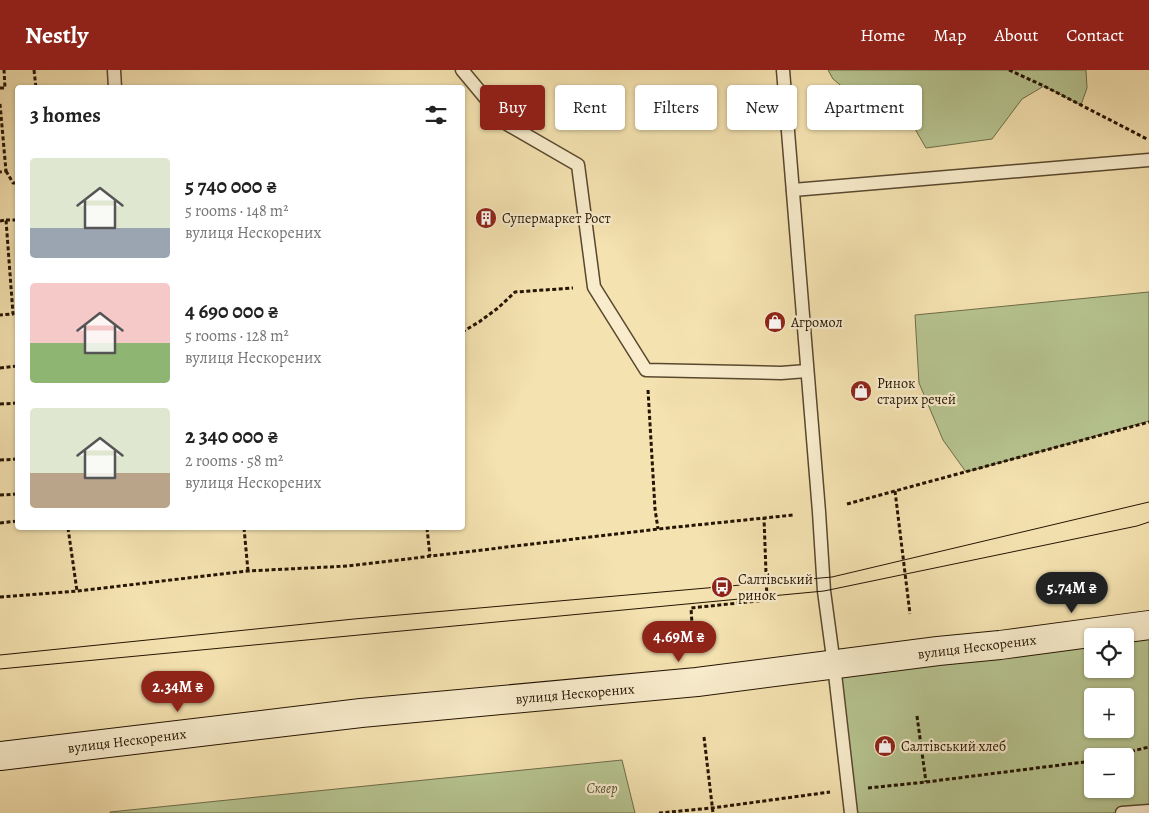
<!DOCTYPE html>
<meta charset="utf-8">
<style>
:root{--surface:#fff;--page:#f6f6f6;--text:#222;--muted:#767676;--accent:#8f2418}
body{margin:0;font-family:Alegreya,serif;background:var(--page);color:var(--text);height:100vh;display:flex;flex-direction:column;font-size:19px;white-space:nowrap}
*{box-sizing:border-box;margin:0}
p{font-size:16px;color:var(--muted)}
.icon{flex:none;width:28px;height:28px;fill:none;stroke:currentColor;stroke-width:2;stroke-linecap:round;stroke-linejoin:round}
.map{position:relative;flex:1;overflow:hidden}
.details{position:absolute;left:15px;top:15px;width:450px;height:445px;display:flex;flex-direction:column;background:var(--surface);border-radius:5px;box-shadow:0 1px 4px #0004}
.details>*{flex:none}
.hud{position:absolute;left:480px;top:15px;width:475px;height:45px;display:flex;gap:10px}
.buttons{position:absolute;left:1084px;top:558px;display:grid;gap:10px}
.buttons a{display:grid;place-items:center;width:50px;height:50px;border-radius:5px;background:var(--surface);box-shadow:0 1px 4px #0004;font-size:25px}
.price{position:absolute;translate:-50% -42px;padding:0 11px;border-radius:18px;background:var(--accent);color:#fff;font-size:16px;line-height:32px;filter:drop-shadow(0 1px 2px #0008)}
.price::after{content:'';position:absolute;left:50%;top:30px;width:15px;height:11px;margin-left:-8px;background:inherit;clip-path:polygon(0 0,100% 0,50% 100%)}
.price.selected{background:#222;color:#fff}
ul{padding:0;list-style:none}
li{display:flex;align-items:center;gap:15px;height:125px;padding:0 15px}
li span{display:grid;place-items:center;flex:none;width:140px;height:100px;border-radius:5px;color:#555}
li>.icon{margin-inline-start:auto}
span .icon{width:60px;height:60px;fill:#fffc;stroke-width:1}
li b{font-size:21px}
h2{display:flex;justify-content:space-between;align-items:center;height:60px;padding:0 15px;font-size:21px}
.chip{padding:0 18px;border-radius:5px;background:var(--surface);box-shadow:0 1px 4px #0004;font-size:18px;line-height:45px}
.chip.selected{background:var(--accent);color:#fff}
header{display:flex;align-items:center;gap:30px;box-sizing:border-box;height:70px;padding:0 25px;background:var(--accent);color:#fff}
header strong{font-size:24px}
nav{display:flex;gap:28px;margin-inline-start:auto;font-size:18px}
.map>svg:first-child{display:block}
.green{fill:#b6c490;stroke:#6e6c49;fill-rule:evenodd}
.lines{fill:none;stroke-linecap:round;stroke-linejoin:round}
.lane-casing{stroke:#59482e;stroke-width:15}
.secondary-casing{stroke:#251402;stroke-width:30}
.path{stroke:#251402;stroke-width:3;stroke-dasharray:4 2.5;stroke-linecap:butt}
.lane{stroke:#f8eccc;stroke-width:12}
.secondary{stroke:#f8eccc;stroke-width:28}
.tram{stroke:#251402;stroke-width:1}
.labels{text-anchor:middle;dominant-baseline:central;stroke-width:4.5;stroke-linejoin:round;paint-order:stroke}
.poi-label{font-size:14px;fill:#251402;stroke:#f8eccc;text-anchor:start}
.street-label{font-size:14px;fill:#251402;stroke:#f8eccc}
.park-label{font-size:14px;font-style:italic;fill:#585234;stroke:#f8eccc}
</style>
<header>
<strong>Nestly</strong>
<nav><a>Home</a><a>Map</a><a>About</a><a>Contact</a></nav>
</header>
<div class="map">
<svg width="1149" height="743" viewBox="0 0 1149 743">
<rect width="100%" height="100%" fill="#f4e2b0"/>
<filter id="stains"><feTurbulence type="fractalNoise" baseFrequency=".004" numOctaves="4"/><feColorMatrix values="0 0 0 0 .2 0 0 0 0 .09 0 0 0 0 .02 0 0 0 .5 -.17"/></filter>
<radialGradient id="worn" r=".72"><stop offset=".6" stop-color="#630" stop-opacity="0"/><stop offset="1" stop-color="#630" stop-opacity=".3"/></radialGradient>
<!-- green -->
<g class="green">
<path d="M 828,0 L 1086,0 L 1087,18 L 1081,35 L 1044,16 L 1022,29 L 992,69 L 926,78 L 911,52 L 895,32 L 858,30 L 833,9 Z"/>
<path d="M 1149,222 L 1149,351 L 966,402 L 943,370 L 919,313 L 915,245 Z"/>
<path d="M 1149,555 L 1149,741 L 1122,743 L 851,743 L 834,595 ZM 1092,566 L 1125,566 L 1125,599 L 1092,599 ZM 1092,626 L 1125,626 L 1125,659 L 1092,659 ZM 1092,686 L 1125,686 L 1125,719 L 1092,719 Z"/>
<path d="M 622,690 L 635,743 L 110,743 L 110,742 Z"/>
</g>
<g class="lines">
<!-- lane casing -->
<g class="lane-casing">
<g id="lane">
<path d="M 114,0 L 115,18"/>
<path d="M 462,0 L 507,54 L 578,95 L 594,217 L 646,300 L 781,303 L 807,301"/>
<path d="M 783,0 L 819,442 L 824,521 L 834,595 L 851,743"/>
<path d="M 793,120 L 1149,90"/>
<path d="M 1122,743 L 1149,741"/>
</g>
</g>
<!-- secondary casing -->
<g class="secondary-casing">
<path id="secondary" d="M 0,686 L 361,643 L 697,612 L 938,581 L 1000,575 L 1149,555"/>
</g>
<!-- path -->
<g class="path">
<path d="M 34,0 L 36,18"/>
<path d="M 1009,0 L 1044,16 L 1147,69"/>
<path d="M 0,18 L 5,18 L 4,0"/>
<path d="M 0,34 L 6,101 L 0,102"/>
<path d="M 6,101 L 13,113 L 18,113"/>
<path d="M 6,150 L 18,150"/>
<path d="M 0,151 L 6,150 L 13,244 L 0,245"/>
<path d="M 462,262 L 479,252 L 498,238 L 515,222 L 573,218"/>
<path d="M 0,298 L 18,296"/>
<path d="M 648,320 L 655,439 L 658,459"/>
<path d="M 0,334 L 18,333"/>
<path d="M 0,390 L 18,389"/>
<path d="M 895,421 L 910,544"/>
<path d="M 0,425 L 18,424"/>
<path d="M 847,434 L 1149,352"/>
<path d="M 0,453 L 18,451"/>
<path d="M 68,458 L 77,521"/>
<path d="M 244,458 L 248,501"/>
<path d="M 427,458 L 430,486"/>
<path d="M 0,527 L 77,521 L 248,501 L 348,496 L 658,459 L 793,445"/>
<path d="M 693,570 L 691,538 L 767,530 L 764,448"/>
<path d="M 917,646 L 926,712"/>
<path d="M 704,667 L 713,743"/>
<path d="M 1112,686 L 1149,677"/>
<path d="M 868,718 L 926,712 L 1092,691"/>
<path d="M 659,743 L 712,738 L 830,722"/>
</g>
<!-- lane -->
<use href="#lane" class="lane"/>
<!-- secondary -->
<use href="#secondary" class="secondary"/>
<!-- tram -->
<g class="tram">
<path d="M 0,585 L 354,549 L 832,507 L 1149,432"/>
<path d="M 0,599 L 824,521 L 1137,456 L 1149,452"/>
</g>
</g>
<!-- icons -->
<defs>
<g id="building-disc" transform="scale(1.125)"><circle r="9.5" fill="#8f2418" stroke="#f8eccc"/><path d="M-4-6H4V6H1V3H-1V6H-4ZM-2.5-4.3h1.7v1.8h-1.7ZM.8-4.3h1.7v1.8H.8ZM-2.5-1h1.7V.8h-1.7ZM.8-1h1.7V.8H.8Z" fill="#fff"/></g>
<g id="shop-disc" transform="scale(1.125)"><circle r="9.5" fill="#8f2418" stroke="#f8eccc"/><path d="M-5-2.5h2.3a2.7 3.5 0 0 1 5.4 0H5L5.5 6h-11ZM-1.5-2.5h3a1.5 2.3 0 0 0-3 0Z" fill="#fff"/></g>
<g id="bus-disc" transform="scale(1.125)"><circle r="9.5" fill="#8f2418" stroke="#f8eccc"/><path d="M-5-6H5V4H4V6H2V4H-2V6H-4V4H-5ZM-3.5-4V0h7V-4ZM-3.5 1.2v1.5H-2V1.2ZM2 1.2v1.5H3.5V1.2Z" fill="#fff"/></g>
</defs>
<g fill-rule="evenodd">
<use href="#building-disc" x="486" y="148"/>
<use href="#shop-disc" x="775" y="252"/>
<use href="#shop-disc" x="861" y="321"/>
<use href="#bus-disc" x="722" y="517"/>
<use href="#shop-disc" x="885" y="676"/>
</g>
<g class="labels">
<!-- poi labels -->
<g class="poi-label">
<text x="502" y="148">Супермаркет Рост</text>
<text x="791" y="252">Агромол</text>
<text x="877" y="313">Ринок<tspan x="877" dy="16">старих речей</tspan></text>
<text x="738" y="509">Салтівський<tspan x="738" dy="16">ринок</tspan></text>
<text x="901" y="676">Салтівський хлеб</text>
</g>
<!-- street labels -->
<g class="street-label">
<text transform="translate(977 577) rotate(-7)">вулиця Нескорених</text>
<text transform="translate(575 624) rotate(-5)">вулиця Нескорених</text>
<text transform="translate(127 671) rotate(-7)">вулиця Нескорених</text>
</g>
<!-- park labels -->
<g class="park-label">
<text x="602" y="718">Сквер</text>
</g>
</g>
<rect width="100%" height="100%" filter="url(#stains)"/>
<rect width="100%" height="100%" fill="url(#worn)"/>
</svg>
<div class="buttons">
<a><svg class="icon" aria-label="locate" viewBox="0 0 24 24"><circle cx="12" cy="12" r="6"/><path d="M12 2v4M12 18v4M2 12h4M18 12h4"/></svg></a>
<a>+</a>
<a>−</a>
</div>
<b class="price selected" style="left:1072px;top:544px">5.74M ₴</b>
<b class="price" style="left:679px;top:593px">4.69M ₴</b>
<b class="price" style="left:178px;top:643px">2.34M ₴</b>
<div class="hud">
<a class="chip selected">Buy</a>
<a class="chip">Rent</a>
<a class="chip">Filters</a>
<a class="chip">New</a>
<a class="chip">Apartment</a>
</div>
<section class="details">
<h2>3 homes<svg class="icon" aria-label="filters" viewBox="0 0 24 24"><path d="M4 7h16M4 17h16"/><circle cx="9" cy="7" r="2"/><circle cx="15" cy="17" r="2"/></svg></h2>
<ul>
<li><span style="background:linear-gradient(#dfe7d0 70%,#9aa5b1 0)"><svg class="icon" aria-label="home" viewBox="0 0 24 24"><path d="M3 11l9-7 9 7M6 9v11h12V9"/></svg></span><div><b>5 740 000 ₴</b><p>5 rooms · 148 m²</p><p>вулиця Нескорених</p></div></li>
<li><span style="background:linear-gradient(#f6c9c9 60%,#8fb573 0)"><svg class="icon" aria-label="home" viewBox="0 0 24 24"><path d="M3 11l9-7 9 7M6 9v11h12V9"/></svg></span><div><b>4 690 000 ₴</b><p>5 rooms · 128 m²</p><p>вулиця Нескорених</p></div></li>
<li><span style="background:linear-gradient(#dfe7d0 65%,#b9a48a 0)"><svg class="icon" aria-label="home" viewBox="0 0 24 24"><path d="M3 11l9-7 9 7M6 9v11h12V9"/></svg></span><div><b>2 340 000 ₴</b><p>2 rooms · 58 m²</p><p>вулиця Нескорених</p></div></li>
</ul>
</section>
</div>
